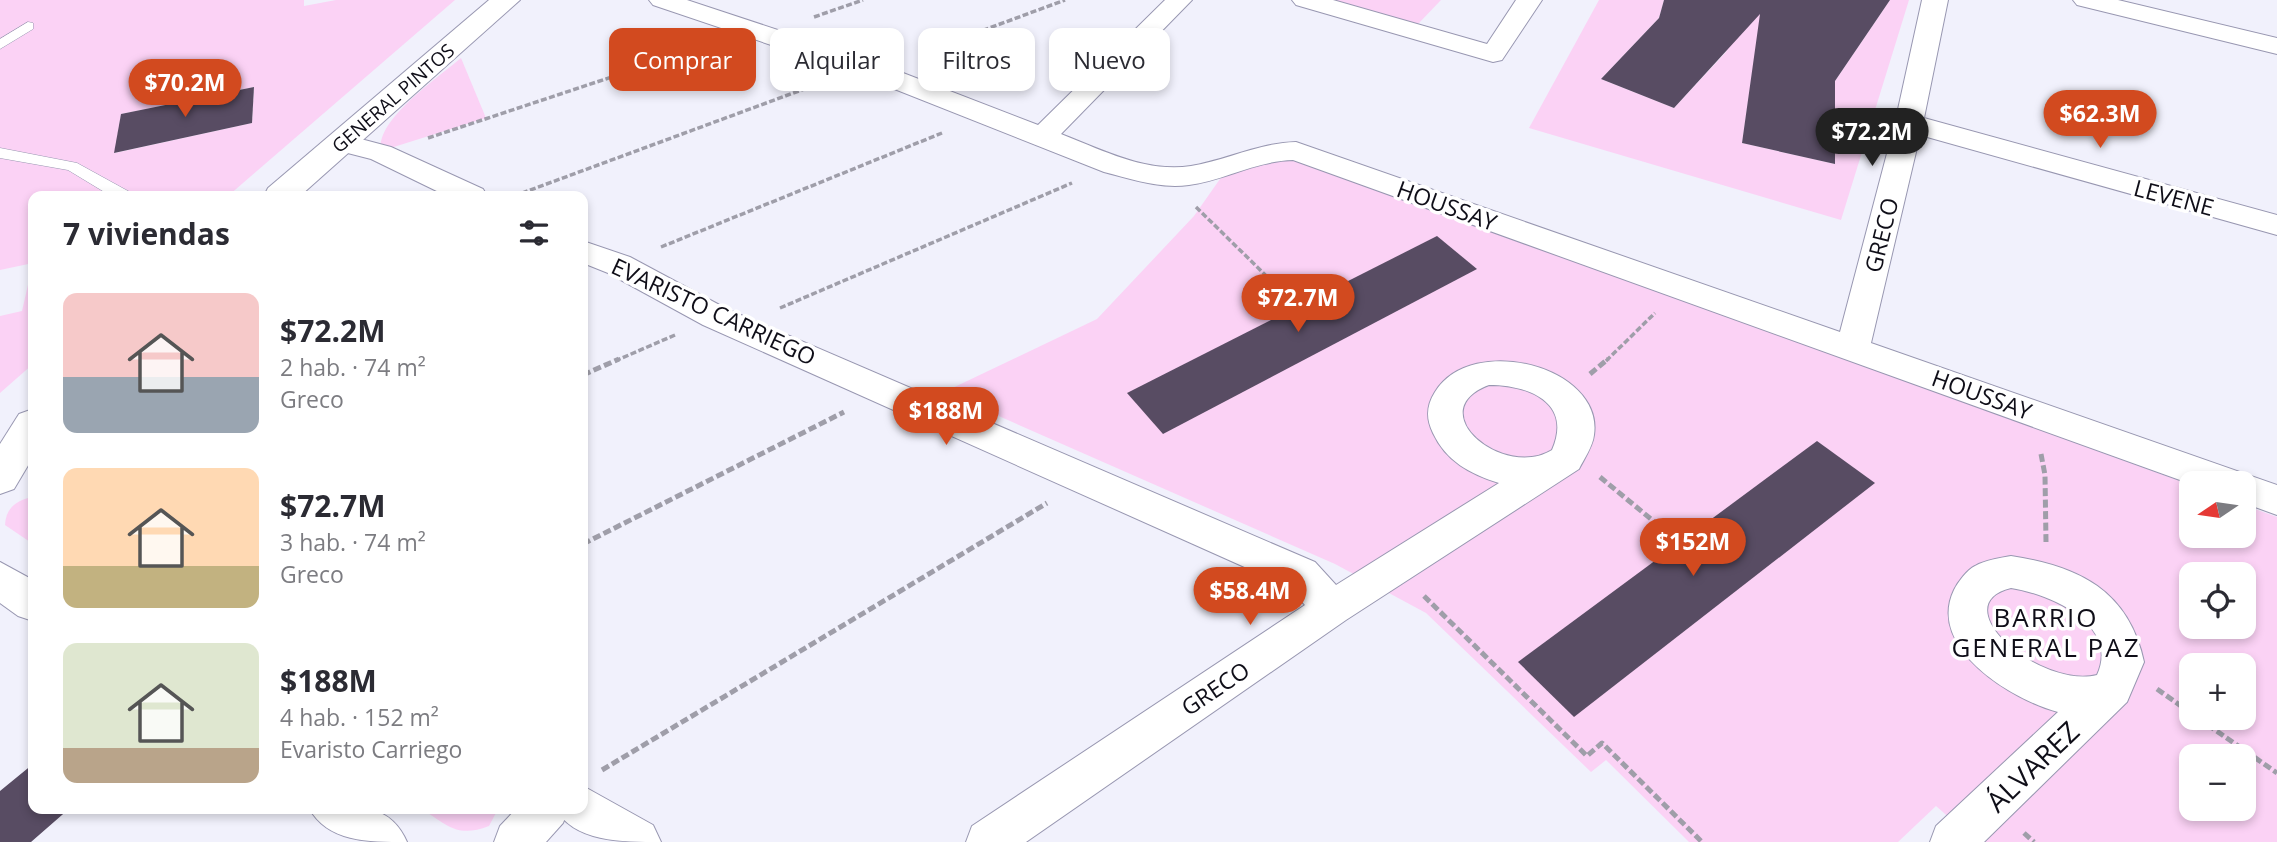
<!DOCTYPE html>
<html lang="es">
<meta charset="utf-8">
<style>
:root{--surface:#fff;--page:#f7f7f7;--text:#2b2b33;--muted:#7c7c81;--accent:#d24a1f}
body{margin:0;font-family:"Open Sans",sans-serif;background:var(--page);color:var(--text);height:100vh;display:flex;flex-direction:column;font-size:26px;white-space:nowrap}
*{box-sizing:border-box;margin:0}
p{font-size:23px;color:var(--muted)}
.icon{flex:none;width:38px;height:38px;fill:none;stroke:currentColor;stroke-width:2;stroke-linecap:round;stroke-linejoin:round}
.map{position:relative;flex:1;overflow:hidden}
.drawer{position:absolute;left:28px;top:191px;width:560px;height:623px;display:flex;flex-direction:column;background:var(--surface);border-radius:14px;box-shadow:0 4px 10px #0003}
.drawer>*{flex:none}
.guide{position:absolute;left:609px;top:28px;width:665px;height:63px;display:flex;gap:14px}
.needle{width:46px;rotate:257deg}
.buttons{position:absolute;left:2179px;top:471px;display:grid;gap:14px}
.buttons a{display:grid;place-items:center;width:77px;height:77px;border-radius:14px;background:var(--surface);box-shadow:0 4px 10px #0003;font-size:35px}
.price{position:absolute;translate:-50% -60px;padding:0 16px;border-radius:24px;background:var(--accent);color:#fff;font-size:23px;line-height:46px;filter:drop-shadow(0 2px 4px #0008)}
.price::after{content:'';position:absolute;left:50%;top:42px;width:21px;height:16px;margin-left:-10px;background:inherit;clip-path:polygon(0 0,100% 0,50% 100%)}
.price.on{background:#222;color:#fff}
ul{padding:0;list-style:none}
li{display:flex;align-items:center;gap:21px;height:175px;padding:0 35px}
li span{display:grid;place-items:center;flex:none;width:196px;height:140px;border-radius:14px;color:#555}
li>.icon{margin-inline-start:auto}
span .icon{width:84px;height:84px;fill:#fffc;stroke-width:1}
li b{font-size:30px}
h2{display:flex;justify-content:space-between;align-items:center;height:84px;padding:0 35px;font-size:30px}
.tag{padding:0 24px;border-radius:14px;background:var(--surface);box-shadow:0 4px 10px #0003;font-size:24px;line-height:63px}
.tag.on{background:var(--accent);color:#fff}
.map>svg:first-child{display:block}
.green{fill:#fbd2f5;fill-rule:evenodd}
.building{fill:#584c63}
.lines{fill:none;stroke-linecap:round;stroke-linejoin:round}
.service-casing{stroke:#9897b1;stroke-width:1}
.minor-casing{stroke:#9897b1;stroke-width:2}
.tertiary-casing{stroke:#9897b1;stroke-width:2}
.path-far1{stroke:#9f9ea9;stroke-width:3.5;stroke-dasharray:6 2.5;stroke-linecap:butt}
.path{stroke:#9f9ea9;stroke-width:5;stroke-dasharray:8 3.5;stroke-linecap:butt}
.service{fill:#fff;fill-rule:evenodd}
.minor{fill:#fff;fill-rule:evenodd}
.tertiary{fill:#fff;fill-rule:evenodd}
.labels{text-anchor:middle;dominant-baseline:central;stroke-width:7;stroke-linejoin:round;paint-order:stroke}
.far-street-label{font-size:19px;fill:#0f0e18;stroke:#fff}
.street-label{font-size:23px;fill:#0f0e18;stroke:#fff}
.quarter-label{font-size:26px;letter-spacing:2px;fill:#0f0e18;stroke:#fff}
.near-street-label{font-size:28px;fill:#0f0e18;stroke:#fff}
</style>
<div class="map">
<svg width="2277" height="842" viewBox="0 0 2277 842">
<rect width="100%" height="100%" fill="#f1f1fc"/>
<!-- green -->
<g class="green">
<path d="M 0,0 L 304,0 L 304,6 L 336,0 L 455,0 L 228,196 L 33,196 L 33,364 L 0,393 L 0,316 L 22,311 L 33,263 L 0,270 ZM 254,87 L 252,123 L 115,153 L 121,114 Z"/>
<path d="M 1328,0 L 1441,0 L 1418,24 Z"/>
<path d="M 1599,0 L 1664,0 L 1659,18 L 1601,79 L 1674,108 L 1726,52 L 1738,18 L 1797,0 L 1754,61 L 1742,143 L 1835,164 L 1835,81 L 1890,0 L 1909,0 L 1841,220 L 1529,128 Z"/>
<path d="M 461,58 L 486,118 L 381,151 C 375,120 439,77 461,58 Z"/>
<path d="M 1275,158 L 1303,160 L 2191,485 L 2191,536 L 2244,536 L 2244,505 L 2277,517 L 2277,842 L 1977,842 L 1936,806 L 1898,842 L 1689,842 L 1606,760 L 1591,772 L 1426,613 L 1335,564 L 944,392 L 1097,319 L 1194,216 L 1220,179 L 1243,166 ZM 2191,574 L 2244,574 L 2244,626 L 2191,626 ZM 2191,665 L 2244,665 L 2244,718 L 2191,718 ZM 2191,756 L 2244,756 L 2244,808 L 2191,808 Z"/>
<path d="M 33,497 L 33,544 L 5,525 C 6,507 17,500 33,497 Z"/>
<path d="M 422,809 L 498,808 L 498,809 L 489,826 C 458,838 448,826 422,809 Z"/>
</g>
<!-- building -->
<g class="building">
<path d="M 1664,0 L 1890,0 L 1835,81 L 1835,164 L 1742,143 L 1760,14 L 1674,108 L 1601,79 L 1659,18 Z"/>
<path d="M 254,87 L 252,123 L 114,153 L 121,114 Z"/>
<path d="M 1437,236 L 1477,269 L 1163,434 L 1127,393 Z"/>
<path d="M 1817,441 L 1875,483 L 1574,717 L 1518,662 Z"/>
<path d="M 33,764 L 33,808 L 70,808 L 31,842 L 0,842 L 0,791 Z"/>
</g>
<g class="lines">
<!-- service casing -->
<g class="service-casing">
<g id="service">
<path d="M 28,22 L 33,23 L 33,29 L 0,49 L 0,39 Z"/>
<path d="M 0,148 L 77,163 L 137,196 L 106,193 L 68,170 L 0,158 Z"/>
</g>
</g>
<!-- minor casing -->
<g class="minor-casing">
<g id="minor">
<path d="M 649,0 L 687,0 L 872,61 L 1038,125 L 1165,0 L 1192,0 L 1061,134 C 1102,150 1146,173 1191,166 C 1227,160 1258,143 1296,142 L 1840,332 L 1895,123 L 1922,0 L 1948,0 L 1924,118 L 2277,215 L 2277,235 L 1920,135 L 1871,343 L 2277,485 L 2277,515 L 2244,503 L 2244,483 L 2191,484 L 1293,160 C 1256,161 1225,180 1189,185 C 1159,189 1132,179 1104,172 L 854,73 L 653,5 Z"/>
<path d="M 1292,0 L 1333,0 L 1487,44 L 1516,0 L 1542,0 L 1502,60 L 1493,62 L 1296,5 Z"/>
<path d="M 2073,0 L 2118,0 L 2277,38 L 2277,54 L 2077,5 Z"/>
<path d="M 342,134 L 391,147 L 483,189 L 487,196 L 447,196 L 371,159 L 332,149 L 328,143 L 332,137 Z"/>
<path d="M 583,241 L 630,257 L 727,309 L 1315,562 L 1336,585 L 1499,483 C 1470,474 1446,461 1433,433 C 1426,419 1426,406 1435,392 C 1472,332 1604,367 1594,435 C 1593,446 1584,459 1579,469 L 1346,620 L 1026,842 L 966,842 L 972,826 L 1305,605 L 1287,586 L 703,325 L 608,273 L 583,263 ZM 1489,385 C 1528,385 1573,402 1552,450 C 1503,480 1420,411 1489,385 Z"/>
<path d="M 2011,556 C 2079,566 2129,591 2144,662 L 2127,702 L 1984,842 L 1930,842 L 1936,826 L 2058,712 C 2013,700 1926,648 1954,590 C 1958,582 1967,570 1975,566 C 1985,560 2000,558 2011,556 ZM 2011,588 C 2051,594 2120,625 2097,675 C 2039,689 1942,605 2011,588 Z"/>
<path d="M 517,808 L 569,808 L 563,823 L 546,842 L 494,842 L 500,826 Z"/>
</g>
</g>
<!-- tertiary casing -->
<g class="tertiary-casing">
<g id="tertiary">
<path d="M 489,0 L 520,0 L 300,196 L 264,196 L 268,188 Z"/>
<path d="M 33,409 L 33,457 L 14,489 L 0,494 L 0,444 L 19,414 Z"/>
<path d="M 0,562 L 33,580 L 33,621 L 18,616 L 0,603 Z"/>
<path d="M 583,786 L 653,825 L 661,842 C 621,842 574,842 555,808 L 583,808 Z"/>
<path d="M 309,808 C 349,808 388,798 407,842 C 367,842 328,842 309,808 Z"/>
</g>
</g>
<!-- path-far1 -->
<g class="path-far1">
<path d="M 814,17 L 863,0"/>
<path d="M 919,54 L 1065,0"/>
<path d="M 428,138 L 702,47"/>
<path d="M 514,196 L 815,85"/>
<path d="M 1196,207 L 1298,307"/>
<path d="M 661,247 L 942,133"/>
<path d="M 780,308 L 1072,183"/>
<path d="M 615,361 L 675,335"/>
<path d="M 1606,361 L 1655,313"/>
</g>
<!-- path -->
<g class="path">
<path d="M 1590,374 L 1608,359"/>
<path d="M 583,375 L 619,359"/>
<path d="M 2041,454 L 2045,475 L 2046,542"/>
<path d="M 1600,477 L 1680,543"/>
<path d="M 583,544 L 844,412"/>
<path d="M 1424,596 L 1587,756 L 1602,743 L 1702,842"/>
<path d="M 2157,689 L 2191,713"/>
<path d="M 2198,718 L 2277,773"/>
<path d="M 602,770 L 1047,503"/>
<path d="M 2024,833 L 2034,842"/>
</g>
<!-- service -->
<use href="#service" class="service"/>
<!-- minor -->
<use href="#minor" class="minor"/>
<!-- tertiary -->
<use href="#tertiary" class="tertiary"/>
</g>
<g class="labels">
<!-- far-street labels -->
<g class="far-street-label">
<text transform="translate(393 98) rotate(-41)">GENERAL PINTOS</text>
</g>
<!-- street labels -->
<g class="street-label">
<text transform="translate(2174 197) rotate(15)">LEVENE</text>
<text transform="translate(1447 205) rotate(20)">HOUSSAY</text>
<text transform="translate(1881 235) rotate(-76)">GRECO</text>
<text transform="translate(714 311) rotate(25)">EVARISTO CARRIEGO</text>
<text transform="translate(1982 394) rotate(20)">HOUSSAY</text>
<text transform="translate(1215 688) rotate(-34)">GRECO</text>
</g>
<!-- quarter labels -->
<g class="quarter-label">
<text x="2046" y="617">BARRIO<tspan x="2046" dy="30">GENERAL PAZ</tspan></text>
</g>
<!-- near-street labels -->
<g class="near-street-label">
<text transform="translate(2032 766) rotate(-44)">ÁLVAREZ</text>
</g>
</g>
</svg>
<div class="buttons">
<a><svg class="needle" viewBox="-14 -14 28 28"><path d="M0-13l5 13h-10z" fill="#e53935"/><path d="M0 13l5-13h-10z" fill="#7c7c81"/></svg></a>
<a><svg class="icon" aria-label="locate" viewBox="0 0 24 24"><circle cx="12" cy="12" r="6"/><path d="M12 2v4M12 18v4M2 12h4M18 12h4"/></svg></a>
<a>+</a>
<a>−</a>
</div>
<b class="price" style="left:185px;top:119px">$70.2M</b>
<b class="price" style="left:2100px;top:150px">$62.3M</b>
<b class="price on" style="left:1872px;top:168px">$72.2M</b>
<b class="price" style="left:1298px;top:334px">$72.7M</b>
<b class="price" style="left:946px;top:447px">$188M</b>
<b class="price" style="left:1693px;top:578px">$152M</b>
<b class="price" style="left:1250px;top:627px">$58.4M</b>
<div class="guide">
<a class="tag on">Comprar</a>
<a class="tag">Alquilar</a>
<a class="tag">Filtros</a>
<a class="tag">Nuevo</a>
</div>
<section class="drawer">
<h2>7 viviendas<svg class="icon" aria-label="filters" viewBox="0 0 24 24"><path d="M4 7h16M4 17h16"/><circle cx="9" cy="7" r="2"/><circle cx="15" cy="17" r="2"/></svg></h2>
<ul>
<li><span style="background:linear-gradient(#f6c9c9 60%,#9aa5b1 0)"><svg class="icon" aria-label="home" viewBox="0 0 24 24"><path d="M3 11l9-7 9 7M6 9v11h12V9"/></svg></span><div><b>$72.2M</b><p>2 hab. · 74 m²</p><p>Greco</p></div></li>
<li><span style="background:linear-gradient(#ffd9b3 70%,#c2b280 0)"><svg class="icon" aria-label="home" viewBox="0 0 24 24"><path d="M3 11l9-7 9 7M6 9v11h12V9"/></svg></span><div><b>$72.7M</b><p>3 hab. · 74 m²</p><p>Greco</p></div></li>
<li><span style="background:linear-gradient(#dfe7d0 75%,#b9a48a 0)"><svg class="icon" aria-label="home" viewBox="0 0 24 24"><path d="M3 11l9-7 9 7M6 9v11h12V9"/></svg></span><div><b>$188M</b><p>4 hab. · 152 m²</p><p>Evaristo Carriego</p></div></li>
</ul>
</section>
</div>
